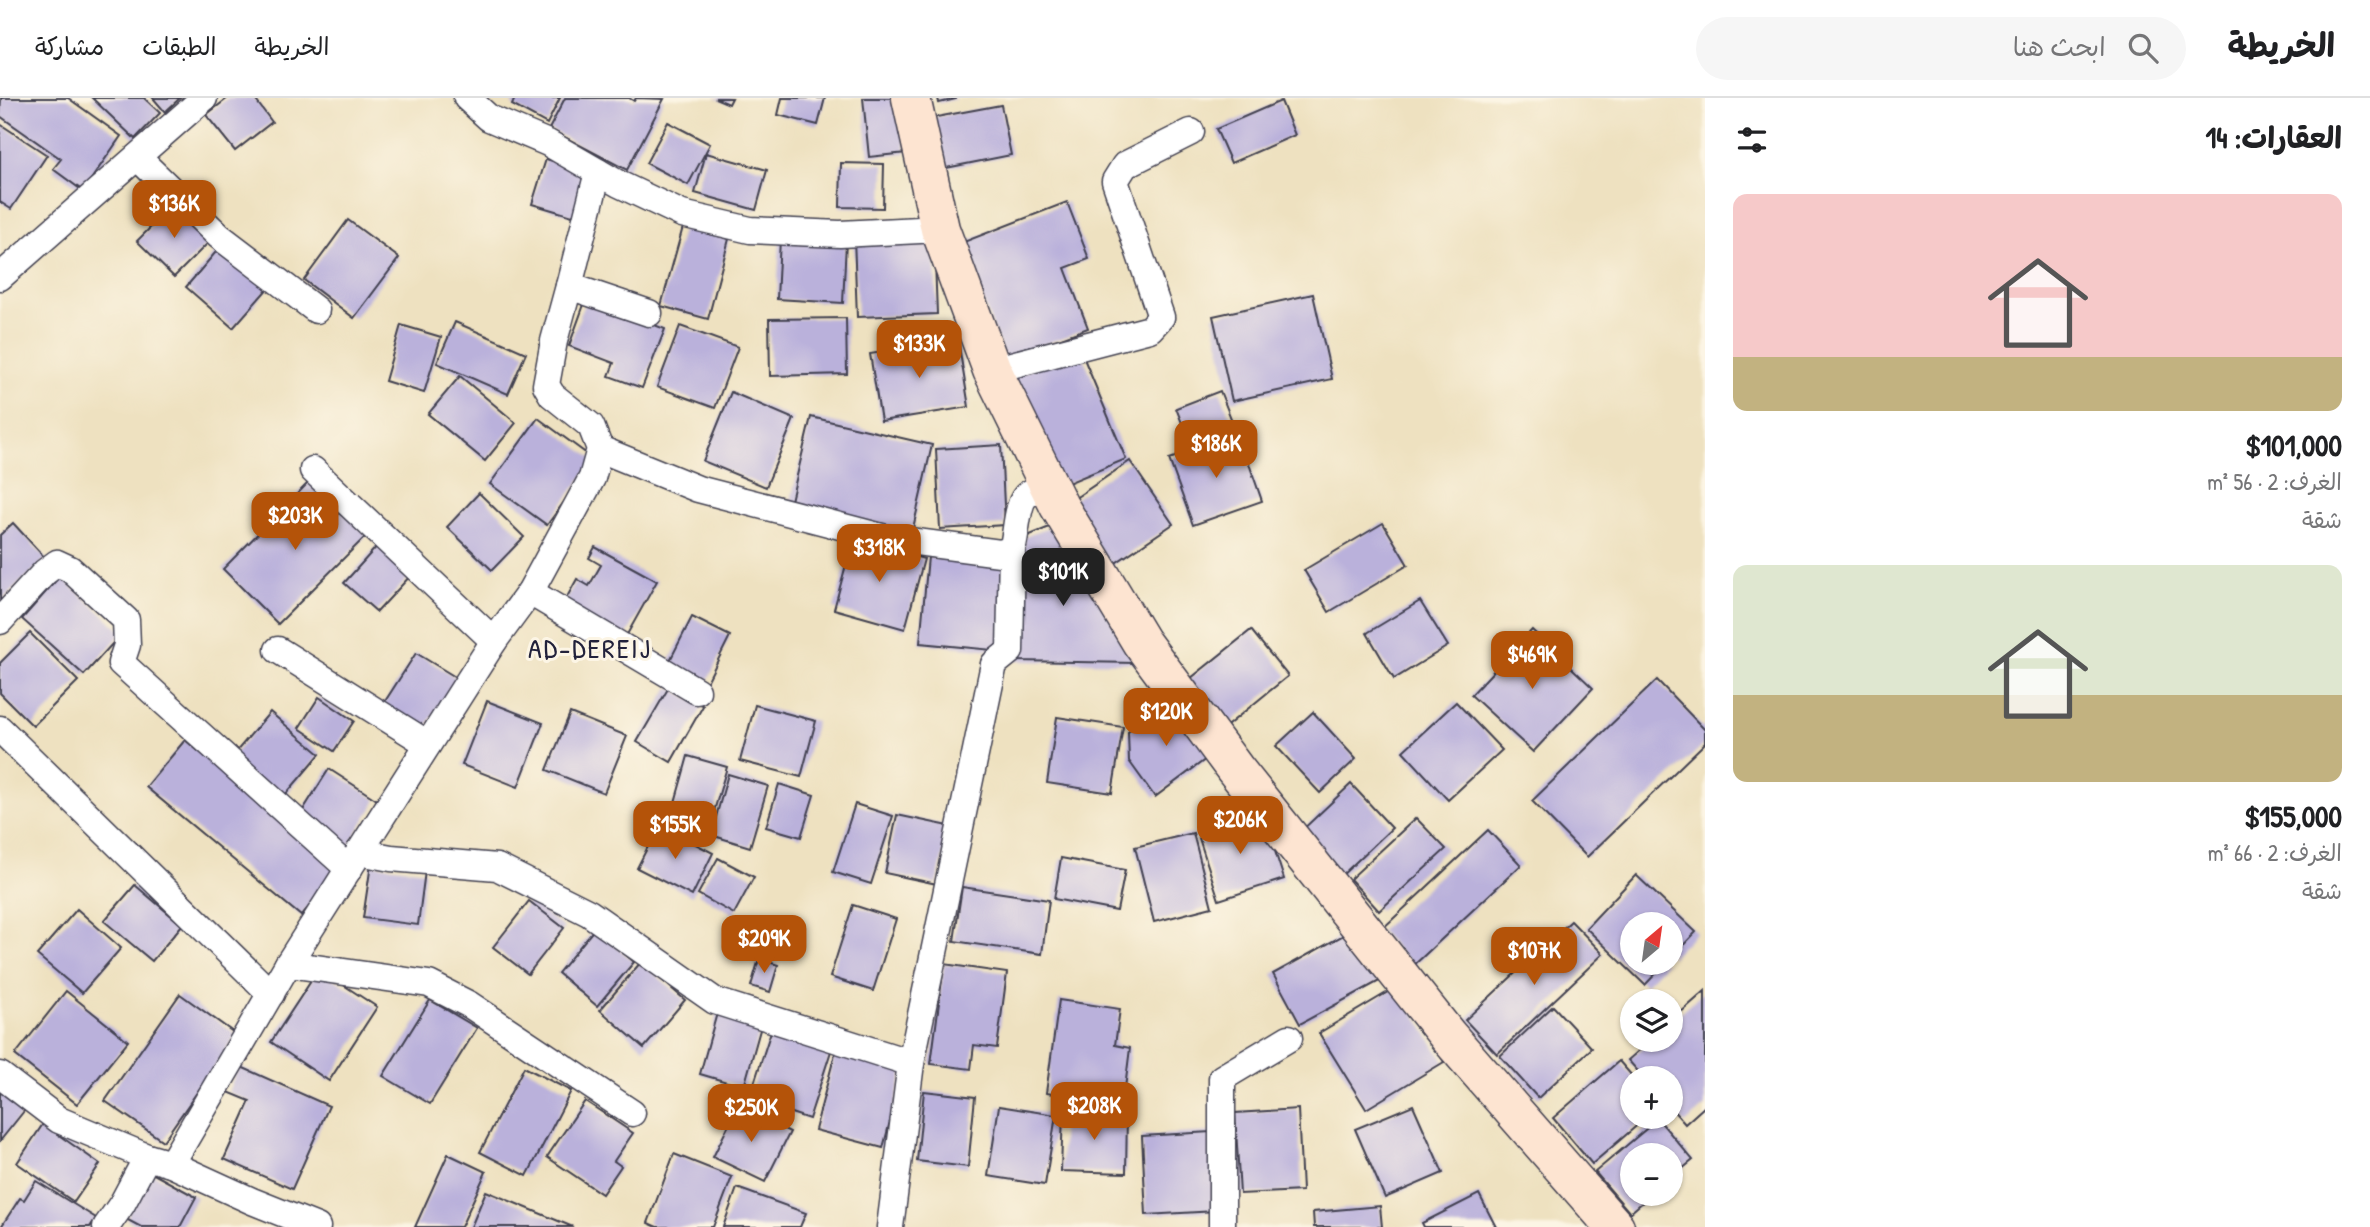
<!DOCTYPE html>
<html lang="ar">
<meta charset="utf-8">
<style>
:root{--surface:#fff;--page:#f6f6f6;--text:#202124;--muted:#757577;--line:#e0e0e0;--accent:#b45309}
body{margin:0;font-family:"Patrick Hand","Playpen Sans Arabic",sans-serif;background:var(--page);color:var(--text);direction:rtl;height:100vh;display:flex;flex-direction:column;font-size:26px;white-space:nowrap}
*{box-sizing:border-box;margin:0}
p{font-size:23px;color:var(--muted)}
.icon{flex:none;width:38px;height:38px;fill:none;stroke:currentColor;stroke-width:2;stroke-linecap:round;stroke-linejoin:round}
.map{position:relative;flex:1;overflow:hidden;direction:ltr}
.sheet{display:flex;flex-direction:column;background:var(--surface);width:665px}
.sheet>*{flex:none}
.needle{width:46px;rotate:29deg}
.tools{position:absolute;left:1620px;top:814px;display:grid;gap:14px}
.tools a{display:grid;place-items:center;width:63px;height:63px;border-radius:50%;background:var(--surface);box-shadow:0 2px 5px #0004;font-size:35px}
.price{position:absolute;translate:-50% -60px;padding:0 16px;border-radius:14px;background:var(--accent);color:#fff;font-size:23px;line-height:46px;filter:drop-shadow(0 2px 4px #0008)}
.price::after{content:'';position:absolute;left:50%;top:42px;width:21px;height:16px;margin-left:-10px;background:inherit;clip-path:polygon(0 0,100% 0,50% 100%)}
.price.selected{background:#222;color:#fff}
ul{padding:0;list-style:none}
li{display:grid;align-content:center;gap:14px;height:371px;padding:0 28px}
li span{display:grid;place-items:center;height:217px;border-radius:14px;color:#555}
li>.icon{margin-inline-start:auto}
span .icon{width:126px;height:126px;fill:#fffc;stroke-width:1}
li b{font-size:30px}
h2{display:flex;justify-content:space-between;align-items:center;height:84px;padding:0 28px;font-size:30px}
header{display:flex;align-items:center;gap:42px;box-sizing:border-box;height:98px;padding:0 35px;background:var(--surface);border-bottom:2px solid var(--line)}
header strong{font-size:33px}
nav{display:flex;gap:38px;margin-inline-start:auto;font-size:24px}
.search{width:490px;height:63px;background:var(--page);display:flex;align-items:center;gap:18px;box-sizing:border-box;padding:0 24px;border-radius:38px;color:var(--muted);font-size:26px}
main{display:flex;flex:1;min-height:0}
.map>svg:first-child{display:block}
.building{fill:#bab1db}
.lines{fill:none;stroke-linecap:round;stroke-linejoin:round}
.minor-casing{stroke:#413f4f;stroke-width:29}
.secondary-casing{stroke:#413f4f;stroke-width:41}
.minor{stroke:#fff;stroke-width:26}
.secondary{stroke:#fde4d1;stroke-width:38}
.labels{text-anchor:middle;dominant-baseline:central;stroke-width:6;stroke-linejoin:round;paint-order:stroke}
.quarter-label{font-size:28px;letter-spacing:2px;fill:#22223b;stroke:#fcf5e5}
</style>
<header>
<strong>الخريطة</strong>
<div class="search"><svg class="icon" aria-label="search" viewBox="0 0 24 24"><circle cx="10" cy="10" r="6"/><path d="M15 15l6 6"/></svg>ابحث هنا</div>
<nav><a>الخريطة</a><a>الطبقات</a><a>مشاركة</a></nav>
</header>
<main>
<section class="sheet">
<h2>العقارات: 14<svg class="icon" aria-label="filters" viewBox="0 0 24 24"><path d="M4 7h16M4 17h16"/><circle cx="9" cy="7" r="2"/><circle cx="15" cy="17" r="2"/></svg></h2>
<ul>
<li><span style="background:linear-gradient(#f6c9c9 75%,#c2b280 0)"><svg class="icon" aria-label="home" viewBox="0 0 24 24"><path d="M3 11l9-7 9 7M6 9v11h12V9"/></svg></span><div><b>$101,000</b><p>الغرف: 2 · 56 m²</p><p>شقة</p></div></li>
<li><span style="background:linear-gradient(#dfe7d0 60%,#c2b280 0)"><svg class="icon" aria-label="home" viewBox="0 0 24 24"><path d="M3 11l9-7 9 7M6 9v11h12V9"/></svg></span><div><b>$155,000</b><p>الغرف: 2 · 66 m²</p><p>شقة</p></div></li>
</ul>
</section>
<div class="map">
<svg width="1705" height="1129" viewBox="0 0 1705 1129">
<rect width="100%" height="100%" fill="#fcf5e5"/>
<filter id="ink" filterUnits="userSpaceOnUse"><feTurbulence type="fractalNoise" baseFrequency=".0143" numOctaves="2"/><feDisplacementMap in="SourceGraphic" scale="14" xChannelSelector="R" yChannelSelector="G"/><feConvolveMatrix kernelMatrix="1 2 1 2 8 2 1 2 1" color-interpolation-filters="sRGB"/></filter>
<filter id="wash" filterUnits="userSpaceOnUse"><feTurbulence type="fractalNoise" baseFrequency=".00686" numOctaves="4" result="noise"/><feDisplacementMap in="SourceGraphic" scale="28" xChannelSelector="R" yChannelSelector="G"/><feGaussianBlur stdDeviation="1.57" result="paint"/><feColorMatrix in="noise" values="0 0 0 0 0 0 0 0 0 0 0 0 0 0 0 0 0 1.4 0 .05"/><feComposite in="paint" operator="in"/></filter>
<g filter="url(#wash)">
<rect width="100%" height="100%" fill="#eee1c0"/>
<g id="blocks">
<!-- building -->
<g class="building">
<path d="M 1,0 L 68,0 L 121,38 L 83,93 L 53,71 L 61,61 L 0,18 Z"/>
<path d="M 92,0 L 144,0 L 160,15 L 135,41 Z"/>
<path d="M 153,0 L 180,0 L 165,14 Z"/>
<path d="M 228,0 L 254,0 L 272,24 L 235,53 L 206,17 Z"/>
<path d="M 515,0 L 560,0 L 547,26 L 512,7 Z"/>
<path d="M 565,0 L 629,0 L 634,3 L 636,0 L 664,1 L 627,72 L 549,31 Z"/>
<path d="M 715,0 L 732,0 L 729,6 Z"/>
<path d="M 782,0 L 825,0 L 818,27 L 778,17 Z"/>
<path d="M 863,0 L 901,0 L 906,55 L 869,59 Z"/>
<path d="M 938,0 L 956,0 L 956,1 L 939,5 Z"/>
<path d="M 1281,3 L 1295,37 L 1231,65 L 1216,31 Z"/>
<path d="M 1001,7 L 1011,57 L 941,71 L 931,20 Z"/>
<path d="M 668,24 L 710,46 L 688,87 L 646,65 Z"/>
<path d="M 0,26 L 47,57 L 11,111 L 0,104 Z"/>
<path d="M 706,55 L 767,72 L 756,112 L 695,95 Z"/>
<path d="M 546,61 L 590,74 L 576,119 L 532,106 Z"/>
<path d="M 841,65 L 884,66 L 883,110 L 840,109 Z"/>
<path d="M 1067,104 L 1089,161 L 1065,170 L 1088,230 L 1005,261 L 961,145 Z"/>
<path d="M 175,105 L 211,142 L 174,179 L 137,143 Z"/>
<path d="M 348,122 L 399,160 L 354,220 L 304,182 Z"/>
<path d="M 683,129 L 729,141 L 708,221 L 661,208 Z"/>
<path d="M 934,136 L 937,216 L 857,219 L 854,139 Z"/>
<path d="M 780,141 L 846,144 L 843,205 L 777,201 Z"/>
<path d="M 221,148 L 269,189 L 233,230 L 186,189 Z"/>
<path d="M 1313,196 L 1332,281 L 1232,303 L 1213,218 Z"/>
<path d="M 586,201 L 665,231 L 642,290 L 609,278 L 614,265 L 569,248 Z"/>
<path d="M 846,220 L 847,276 L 770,278 L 769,221 Z"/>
<path d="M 455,224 L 526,255 L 508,296 L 437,265 Z"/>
<path d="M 401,227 L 441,239 L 424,295 L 385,283 Z"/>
<path d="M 680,228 L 738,249 L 715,310 L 657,289 Z"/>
<path d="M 958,242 L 969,309 L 881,323 L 870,256 Z"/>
<path d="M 1080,251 L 1126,361 L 1056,390 L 1010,280 Z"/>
<path d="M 460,278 L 516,325 L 485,363 L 428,316 Z"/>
<path d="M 1220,293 L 1234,328 L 1190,345 L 1176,310 Z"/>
<path d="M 731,294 L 794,321 L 766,389 L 703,363 Z"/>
<path d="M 811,319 L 932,347 L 911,439 L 789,411 Z"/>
<path d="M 538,320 L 595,362 L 547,427 L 490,386 Z"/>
<path d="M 1239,337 L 1262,403 L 1193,427 L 1169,361 Z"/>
<path d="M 1001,347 L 1005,427 L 940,431 L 936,351 Z"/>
<path d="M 1130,363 L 1173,426 L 1111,468 L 1068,405 Z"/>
<path d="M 311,382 L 367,437 L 278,526 L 223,471 Z"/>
<path d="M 479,395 L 524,439 L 492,472 L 447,429 Z"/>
<path d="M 13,425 L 46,461 L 0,504 L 0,437 Z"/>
<path d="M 1383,425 L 1408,467 L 1329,514 L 1304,472 Z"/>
<path d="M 1057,426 L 1137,565 L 1015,563 L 1025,439 Z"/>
<path d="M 853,441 L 924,461 L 905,531 L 834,511 Z"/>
<path d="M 379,446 L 412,476 L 377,514 L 344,485 Z"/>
<path d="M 595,449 L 657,483 L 624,542 L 562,508 L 577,481 L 589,488 L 601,467 L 589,460 Z"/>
<path d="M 928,459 L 1011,467 L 1003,553 L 920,545 Z"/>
<path d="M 60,478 L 123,534 L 84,577 L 22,521 Z"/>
<path d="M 1420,503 L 1448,548 L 1394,581 L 1367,535 Z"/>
<path d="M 692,519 L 730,538 L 704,590 L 665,572 Z"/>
<path d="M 1251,532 L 1288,578 L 1223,631 L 1185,585 Z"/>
<path d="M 1532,532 L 1593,590 L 1533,654 L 1471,597 Z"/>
<path d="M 30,535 L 78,583 L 33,628 L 0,595 L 0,565 Z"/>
<path d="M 416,555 L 457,580 L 423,634 L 382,608 Z"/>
<path d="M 1657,582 L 1705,632 L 1705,645 L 1587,759 L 1532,703 Z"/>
<path d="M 669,589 L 703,608 L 671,664 L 637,644 Z"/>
<path d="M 319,599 L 354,623 L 334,653 L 299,630 Z"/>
<path d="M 1171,601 L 1214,655 L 1155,699 L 1129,663 L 1128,634 Z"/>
<path d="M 487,603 L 543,625 L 518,689 L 462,667 Z"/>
<path d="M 1456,604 L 1502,652 L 1448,702 L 1403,653 Z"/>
<path d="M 755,607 L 816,623 L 801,679 L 740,663 Z"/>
<path d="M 270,614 L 320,656 L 280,703 L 230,661 Z"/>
<path d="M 1313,614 L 1356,661 L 1320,695 L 1276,648 Z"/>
<path d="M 570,615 L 627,638 L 604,695 L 547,672 Z"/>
<path d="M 1057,619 L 1123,629 L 1112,695 L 1047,685 Z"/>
<path d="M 185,642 L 341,771 L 301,818 L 146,689 Z"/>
<path d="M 688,658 L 727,669 L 707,737 L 669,726 Z"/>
<path d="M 329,671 L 377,702 L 346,751 L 298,720 Z"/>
<path d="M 728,676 L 768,688 L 750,749 L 711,737 Z"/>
<path d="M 779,686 L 814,697 L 801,739 L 766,729 Z"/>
<path d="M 1351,686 L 1392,730 L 1339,780 L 1298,736 Z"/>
<path d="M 855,706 L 893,718 L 871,786 L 833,774 Z"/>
<path d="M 1262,713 L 1284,781 L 1219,802 L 1197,734 Z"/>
<path d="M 897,717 L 949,728 L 937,786 L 885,775 Z"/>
<path d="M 1416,720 L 1446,751 L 1379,813 L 1350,781 Z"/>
<path d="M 659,727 L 713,755 L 692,798 L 637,770 Z"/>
<path d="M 1488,732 L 1521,767 L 1413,868 L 1380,833 Z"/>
<path d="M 1193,735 L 1212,809 L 1154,824 L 1135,749 Z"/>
<path d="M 718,760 L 754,779 L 734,816 L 698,796 Z"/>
<path d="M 1061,760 L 1125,772 L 1117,813 L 1054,801 Z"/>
<path d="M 371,766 L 425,773 L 418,827 L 363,820 Z"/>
<path d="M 1636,777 L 1696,834 L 1671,860 L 1671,826 L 1633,826 L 1633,864 L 1667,864 L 1645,887 L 1586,830 Z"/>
<path d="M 135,787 L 182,827 L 152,863 L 104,823 Z"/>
<path d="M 962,789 L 1049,802 L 1042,856 L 954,843 Z"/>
<path d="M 529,803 L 564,830 L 528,876 L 493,849 Z"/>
<path d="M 853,807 L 896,821 L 873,893 L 830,879 Z"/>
<path d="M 77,811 L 121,850 L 82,895 L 37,857 Z"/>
<path d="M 1571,823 L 1603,856 L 1497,956 L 1465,922 Z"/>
<path d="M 1358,829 L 1385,880 L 1300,926 L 1273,876 Z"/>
<path d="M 595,830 L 634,864 L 597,908 L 558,875 Z"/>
<path d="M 759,861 L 778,867 L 770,894 L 751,888 Z"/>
<path d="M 641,864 L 685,902 L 644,950 L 600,912 Z"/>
<path d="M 944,866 L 1007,875 L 997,950 L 974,947 L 971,971 L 931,966 Z"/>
<path d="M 319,871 L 377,909 L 329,983 L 271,944 Z"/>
<path d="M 1398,888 L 1444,964 L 1366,1011 L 1319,935 Z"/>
<path d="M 66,893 L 128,943 L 77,1006 L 15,957 Z"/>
<path d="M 1705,893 L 1705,1008 L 1685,1026 L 1671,1010 L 1671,980 L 1644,980 L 1628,962 L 1651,942 L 1671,942 L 1671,923 Z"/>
<path d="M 180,896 L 237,937 L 163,1043 L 105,1003 Z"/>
<path d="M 430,902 L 477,930 L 430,1006 L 383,978 Z"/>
<path d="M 1059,902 L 1120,911 L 1115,947 L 1130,950 L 1123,1006 L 1046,995 Z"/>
<path d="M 1553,908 L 1592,950 L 1538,1000 L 1500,958 Z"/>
<path d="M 717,915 L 761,928 L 744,989 L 700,976 Z"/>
<path d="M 772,930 L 832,950 L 809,1021 L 749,1001 Z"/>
<path d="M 837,948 L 905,966 L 883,1050 L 815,1032 Z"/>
<path d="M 1619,963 L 1633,979 L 1633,1018 L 1648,1018 L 1592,1066 L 1553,1020 Z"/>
<path d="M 239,968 L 329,1008 L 292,1091 L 224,1061 L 250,1003 L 228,994 Z"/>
<path d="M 524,969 L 571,993 L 527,1078 L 480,1054 Z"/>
<path d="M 0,987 L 28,1008 L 0,1043 Z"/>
<path d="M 924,993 L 975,999 L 968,1069 L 917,1063 Z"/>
<path d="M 585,1003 L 633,1035 L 614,1063 L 621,1068 L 602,1096 L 547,1059 Z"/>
<path d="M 1413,1007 L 1443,1075 L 1385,1100 L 1355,1031 Z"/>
<path d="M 738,1008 L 790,1034 L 765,1084 L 713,1059 Z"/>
<path d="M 999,1008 L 1056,1017 L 1045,1087 L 988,1078 Z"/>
<path d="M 1298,1011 L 1302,1093 L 1240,1096 L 1235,1015 Z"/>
<path d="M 1063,1013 L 1127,1015 L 1126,1075 L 1061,1073 Z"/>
<path d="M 1658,1021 L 1693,1062 L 1671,1080 L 1671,1057 L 1633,1057 L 1633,1096 L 1652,1096 L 1630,1115 L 1595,1074 Z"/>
<path d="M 43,1026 L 100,1066 L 74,1104 L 17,1065 Z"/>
<path d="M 1211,1034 L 1216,1113 L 1146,1117 L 1142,1038 Z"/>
<path d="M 448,1056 L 486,1074 L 461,1129 L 415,1129 Z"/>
<path d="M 674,1056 L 732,1079 L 713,1129 L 657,1129 L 648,1125 Z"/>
<path d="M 150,1074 L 196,1099 L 180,1129 L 141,1129 L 126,1121 Z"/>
<path d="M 36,1083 L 96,1120 L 90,1129 L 1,1129 L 20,1100 L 24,1102 Z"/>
<path d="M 737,1090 L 806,1115 L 800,1129 L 723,1129 Z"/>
<path d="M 486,1093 L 573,1129 L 471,1129 Z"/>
<path d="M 1479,1096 L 1496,1129 L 1424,1129 L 1422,1125 Z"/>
<path d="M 1380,1108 L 1382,1129 L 1314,1129 L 1313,1114 Z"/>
</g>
</g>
</g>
<g filter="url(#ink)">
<use href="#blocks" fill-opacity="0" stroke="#413f4f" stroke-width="2"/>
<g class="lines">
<!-- minor casing -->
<g class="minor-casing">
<g id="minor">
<path d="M 467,0 L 489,20 L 548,45 L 619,86 L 682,116 L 750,132 L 840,136 L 940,131"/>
<path d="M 137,59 L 219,138 L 316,212"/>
<path d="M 0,179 L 204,0"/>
<path d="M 569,188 L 598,74"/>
<path d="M 992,272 L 1150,231 L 1161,219 L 1115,83 L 1125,67 L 1191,34"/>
<path d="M 600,351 L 698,391 L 886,440 L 1000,455 L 1012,451 C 1017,437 1016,404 1028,396 C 1033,392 1044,391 1050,389"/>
<path d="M 313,372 L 494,543"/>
<path d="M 530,494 L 697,593"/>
<path d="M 0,523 L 45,474 L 57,465 L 70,471 L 126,522 L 127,547 L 121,565 L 349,771"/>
<path d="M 278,552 L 428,646"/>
<path d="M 0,631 L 271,896"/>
<path d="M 359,754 L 391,760 L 497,769 L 589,815 L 715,903 L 911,965 L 994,566 L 1010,553 L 1012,451"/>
<path d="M 288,866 L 429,886 L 470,907 L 632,1015"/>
<path d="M 0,977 L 59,1022 L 147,1059 L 171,1066 L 252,1103 L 317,1129"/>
<path d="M 171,1066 L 288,866 L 494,543 L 530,494 L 592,380 L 600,351 L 591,328 L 552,297 L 546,287 L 554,243 L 569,188 L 649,215"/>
<path d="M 106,1129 L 122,1106 L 147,1059"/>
<path d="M 890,1129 L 911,965"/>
<path d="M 1222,1129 L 1222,980 L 1289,940"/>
</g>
</g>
<!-- secondary casing -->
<g class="secondary-casing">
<path id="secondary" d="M 911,0 L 940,131 L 992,272 L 1059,408 L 1141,544 L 1235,671 L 1448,938 L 1615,1129"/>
</g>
<!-- minor -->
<use href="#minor" class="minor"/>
<!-- secondary -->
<use href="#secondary" class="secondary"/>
</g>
</g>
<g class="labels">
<!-- quarter labels -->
<g class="quarter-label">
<text x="590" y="550">AD-DEREIJ</text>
</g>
</g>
</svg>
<div class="tools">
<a><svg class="needle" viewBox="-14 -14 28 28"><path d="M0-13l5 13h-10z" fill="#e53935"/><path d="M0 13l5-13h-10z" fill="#757577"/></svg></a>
<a><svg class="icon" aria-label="layers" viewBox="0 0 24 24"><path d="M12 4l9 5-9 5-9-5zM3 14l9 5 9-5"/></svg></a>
<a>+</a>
<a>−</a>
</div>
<b class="price" style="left:174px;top:142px">$136K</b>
<b class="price" style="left:919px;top:282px">$133K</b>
<b class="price" style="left:1216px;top:382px">$186K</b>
<b class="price" style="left:295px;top:454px">$203K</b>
<b class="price" style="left:879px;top:486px">$318K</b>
<b class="price selected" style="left:1063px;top:510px">$101K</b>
<b class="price" style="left:1532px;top:593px">$469K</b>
<b class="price" style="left:1166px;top:650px">$120K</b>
<b class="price" style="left:1240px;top:758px">$206K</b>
<b class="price" style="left:675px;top:763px">$155K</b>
<b class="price" style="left:764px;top:877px">$209K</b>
<b class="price" style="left:1534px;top:889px">$107K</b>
<b class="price" style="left:1094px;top:1044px">$208K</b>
<b class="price" style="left:751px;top:1046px">$250K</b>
</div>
</main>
